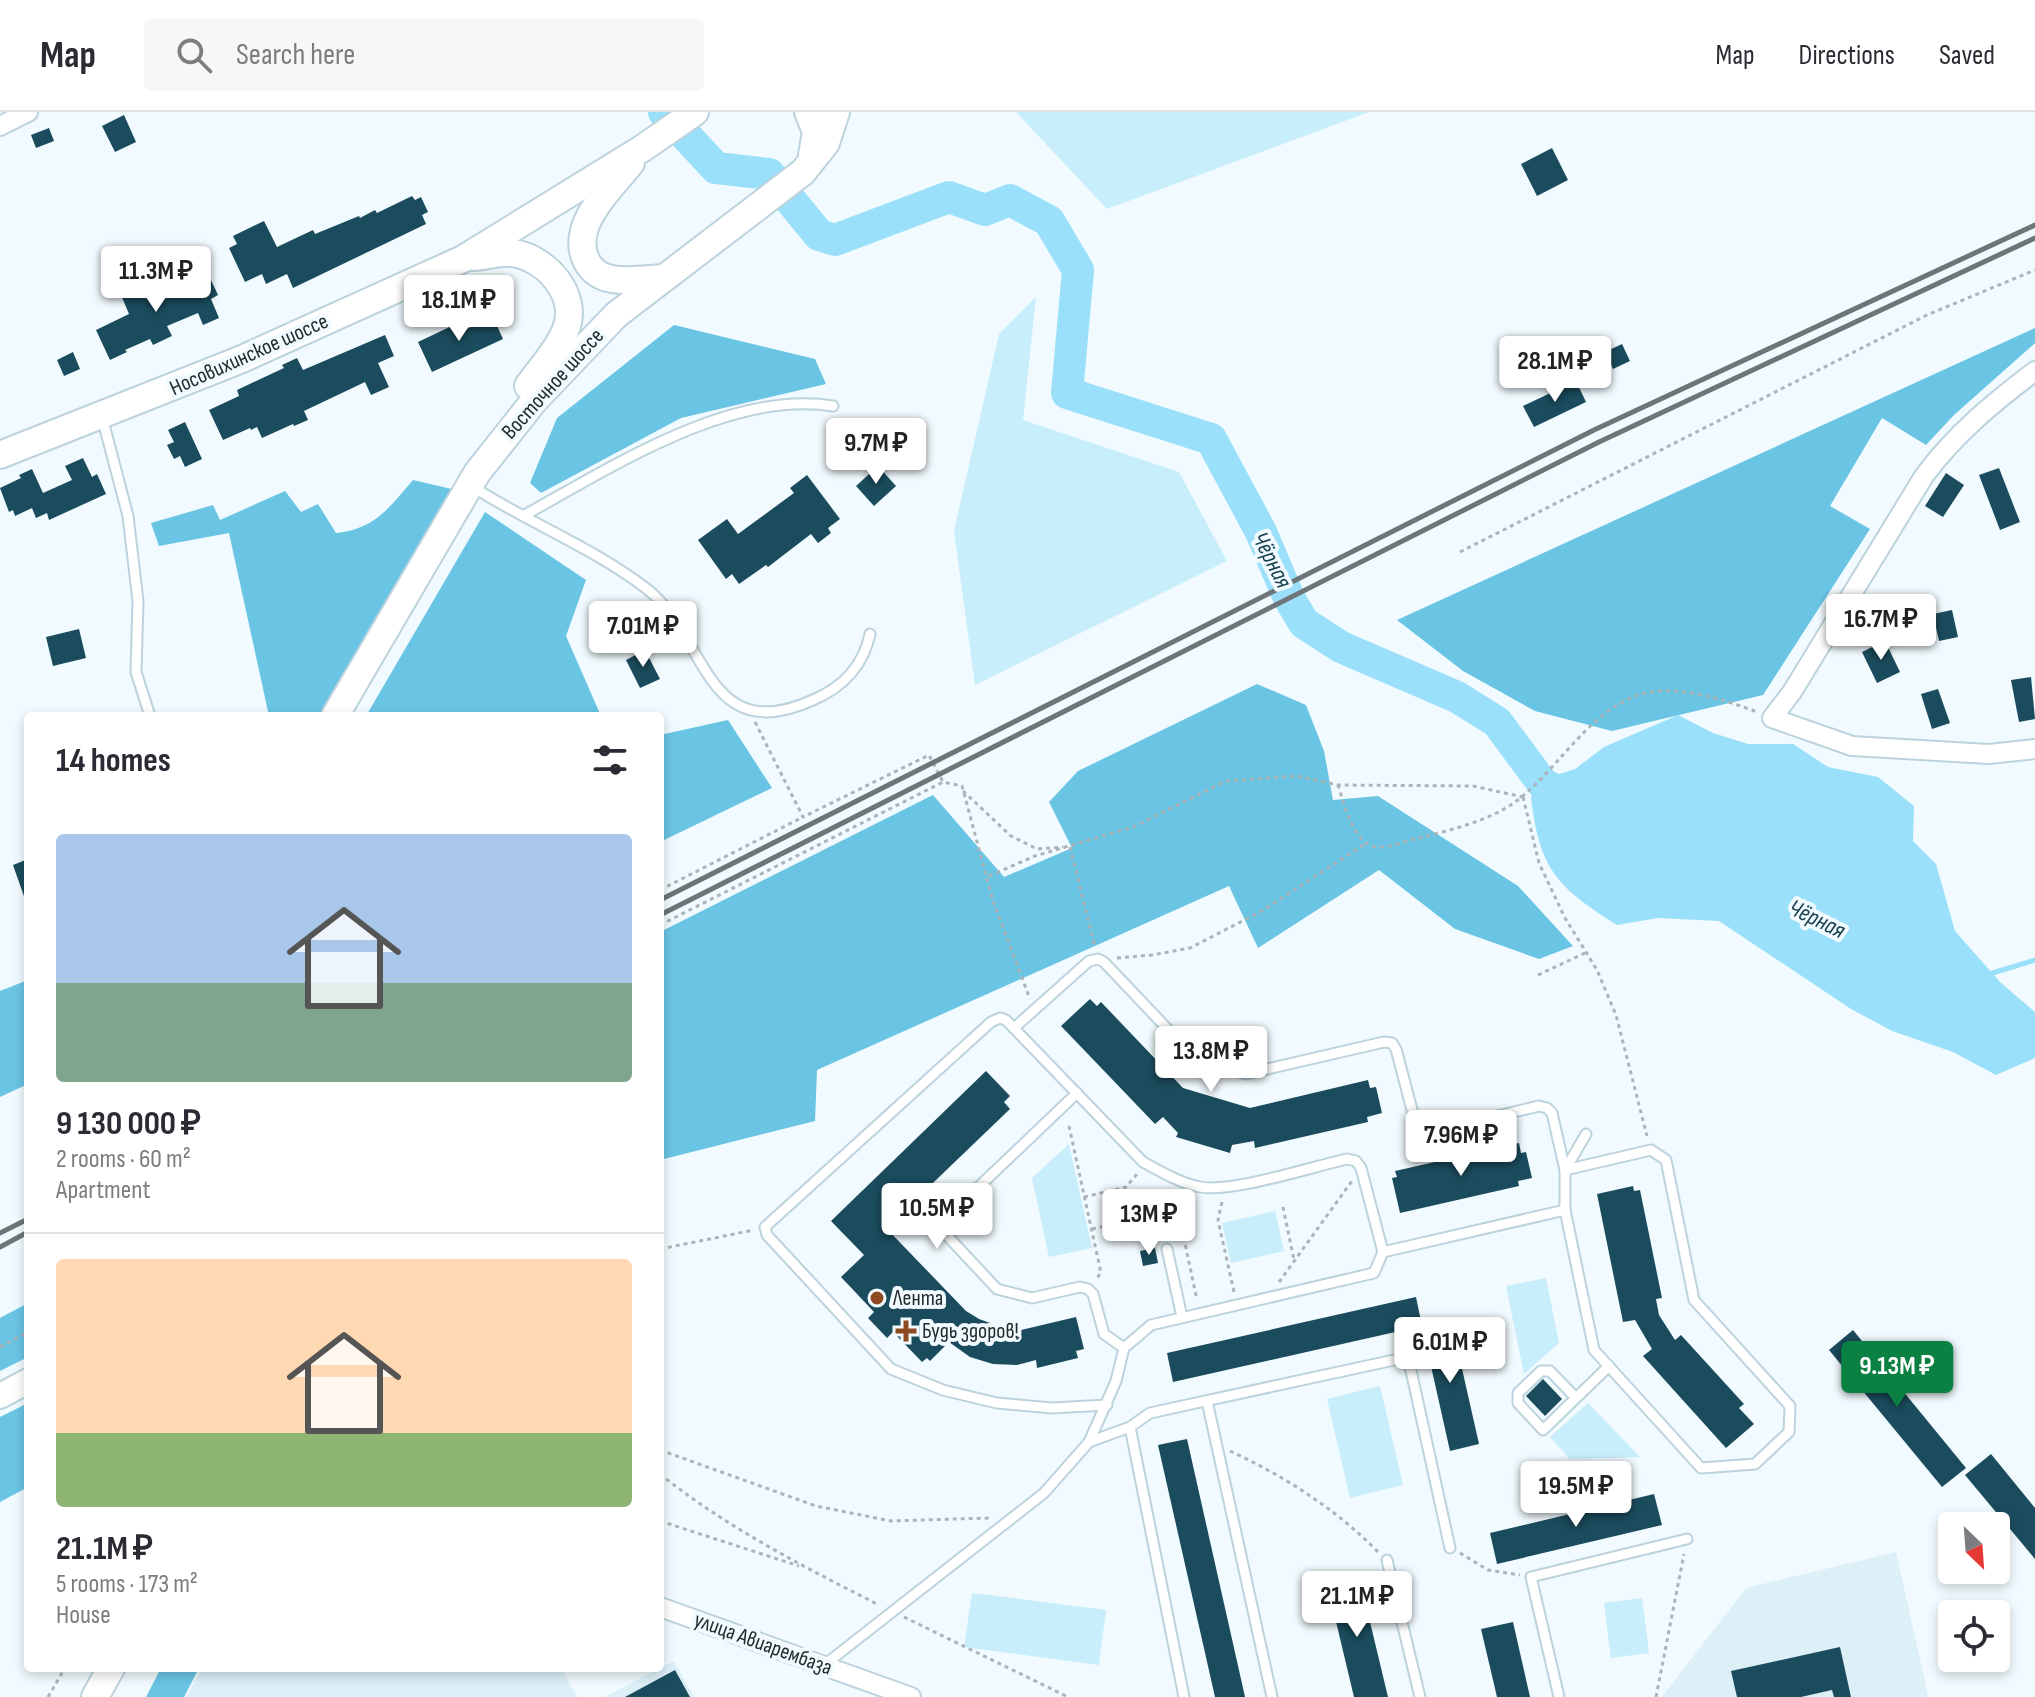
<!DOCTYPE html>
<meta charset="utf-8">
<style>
:root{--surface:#fff;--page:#f7f7f7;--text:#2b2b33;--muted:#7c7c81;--line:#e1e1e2;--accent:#0b8043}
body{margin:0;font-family:"Sofia Sans Condensed",sans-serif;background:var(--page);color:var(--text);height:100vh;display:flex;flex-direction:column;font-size:30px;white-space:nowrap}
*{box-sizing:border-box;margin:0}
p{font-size:26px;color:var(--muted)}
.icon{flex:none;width:44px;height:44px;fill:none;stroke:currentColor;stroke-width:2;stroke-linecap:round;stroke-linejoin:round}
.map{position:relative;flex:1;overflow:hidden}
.drawer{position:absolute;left:24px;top:600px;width:640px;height:960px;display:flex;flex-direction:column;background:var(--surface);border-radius:8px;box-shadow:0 4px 12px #0003}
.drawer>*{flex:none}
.needle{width:52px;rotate:155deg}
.tools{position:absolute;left:1938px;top:1400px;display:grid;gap:16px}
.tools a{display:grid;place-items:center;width:72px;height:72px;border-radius:8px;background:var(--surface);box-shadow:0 4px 12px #0003;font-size:40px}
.price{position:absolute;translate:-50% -68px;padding:0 18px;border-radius:8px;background:#fff;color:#222;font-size:26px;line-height:52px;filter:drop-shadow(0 2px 4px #0008)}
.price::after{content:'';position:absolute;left:50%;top:48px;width:24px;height:18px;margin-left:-12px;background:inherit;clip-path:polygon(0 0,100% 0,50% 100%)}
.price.current{background:var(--accent);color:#fff}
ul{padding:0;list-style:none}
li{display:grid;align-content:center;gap:16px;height:424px;padding:0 32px}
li+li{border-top:2px solid var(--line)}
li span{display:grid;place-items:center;height:248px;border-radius:8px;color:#555}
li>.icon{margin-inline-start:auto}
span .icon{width:144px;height:144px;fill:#fffc;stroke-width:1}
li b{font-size:34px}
h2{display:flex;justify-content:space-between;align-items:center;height:96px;padding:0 32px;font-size:34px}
header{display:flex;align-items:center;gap:48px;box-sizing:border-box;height:112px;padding:0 40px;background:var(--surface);border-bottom:2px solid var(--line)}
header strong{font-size:38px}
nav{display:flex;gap:44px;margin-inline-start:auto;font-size:28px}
.search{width:560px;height:72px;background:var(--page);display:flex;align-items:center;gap:20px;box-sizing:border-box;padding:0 28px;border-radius:8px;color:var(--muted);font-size:30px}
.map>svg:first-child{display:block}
.built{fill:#ddf0f8}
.green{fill:#c8edfb}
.forest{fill:#6ac5e5}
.water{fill:#9ae0fa}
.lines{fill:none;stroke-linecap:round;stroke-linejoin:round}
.stream{stroke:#9ae0fa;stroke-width:5}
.river{stroke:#9ae0fa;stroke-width:32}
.building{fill:#1b4c5d}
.service-casing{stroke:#bcd3dd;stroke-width:13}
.minor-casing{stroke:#bcd3dd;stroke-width:22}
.tertiary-casing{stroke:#bcd3dd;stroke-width:28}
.secondary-casing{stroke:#bcd3dd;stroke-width:30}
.path{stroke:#abb4b8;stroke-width:3;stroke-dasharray:4 4;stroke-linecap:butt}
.service{stroke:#fff;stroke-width:9}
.minor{stroke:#fff;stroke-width:18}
.tertiary{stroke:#fff;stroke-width:24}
.secondary{stroke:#fff;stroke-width:26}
.rail{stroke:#6d7579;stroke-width:5}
.poi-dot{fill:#8f4a21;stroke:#f1fafe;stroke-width:3}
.labels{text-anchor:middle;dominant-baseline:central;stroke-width:8;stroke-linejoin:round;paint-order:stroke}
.street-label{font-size:22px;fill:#222a2e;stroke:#f1fafe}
.poi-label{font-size:22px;fill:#222a2e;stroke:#f1fafe;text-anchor:start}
.water-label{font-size:24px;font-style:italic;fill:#18414f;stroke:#f1fafe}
</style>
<header>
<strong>Map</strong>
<div class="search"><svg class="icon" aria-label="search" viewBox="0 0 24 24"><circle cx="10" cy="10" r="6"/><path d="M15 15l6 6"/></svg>Search here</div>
<nav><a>Map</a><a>Directions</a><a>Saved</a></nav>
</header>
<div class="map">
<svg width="2035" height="1585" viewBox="0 0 2035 1585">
<rect width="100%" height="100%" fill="#f1fafe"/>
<!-- built -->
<g class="built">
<path d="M 1896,1440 L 1928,1583 L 1926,1585 L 1662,1585 L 1746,1476 Z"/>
<path d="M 674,1549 L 694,1585 L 605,1585 Z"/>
<path d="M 202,1556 L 561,1556 L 577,1585 L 186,1585 Z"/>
</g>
<!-- green -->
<g class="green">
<path d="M 1016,0 L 1369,0 L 1107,97 Z"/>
<path d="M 1036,185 L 1023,308 L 1179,360 L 1227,449 L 975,573 L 954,419 L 999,222 Z"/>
<path d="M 1069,1032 L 1092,1136 L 1049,1145 L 1032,1066 Z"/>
<path d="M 1275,1099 L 1284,1139 L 1231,1151 L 1222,1111 Z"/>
<path d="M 1546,1166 L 1559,1231 L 1524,1262 L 1506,1174 Z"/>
<path d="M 1380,1274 L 1403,1373 L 1350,1386 L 1327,1287 Z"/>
<path d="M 1588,1291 L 1640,1345 L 1570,1347 L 1550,1325 Z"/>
<path d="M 972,1481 L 1106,1498 L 1099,1553 L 964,1535 Z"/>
<path d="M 1642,1486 L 1649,1541 L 1611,1546 L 1604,1491 Z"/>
</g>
<!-- forest -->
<g class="forest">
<path d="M 674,213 L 815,247 L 826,272 L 681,306 L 541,381 L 530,371 L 557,306 Z"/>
<path d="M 2035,216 L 2035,231 L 1954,303 L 1926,333 L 1882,306 L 1830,394 L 1870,417 L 1763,583 L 1612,619 L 1535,599 L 1463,559 L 1397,508 Z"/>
<path d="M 413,368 L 456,378 L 322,604 L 269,604 L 229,421 L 159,434 L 151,411 L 213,393 L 220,408 L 285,379 L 301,400 L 318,392 L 336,421 C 375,417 389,396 413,368 Z"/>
<path d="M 485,400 L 586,468 L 566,524 L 601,604 L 366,604 Z"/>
<path d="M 1257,572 L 1306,593 L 1324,639 L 1333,688 L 1378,684 L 1518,774 L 1573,834 L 1539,847 L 1455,817 L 1379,758 L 1258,836 L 1229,774 L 817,958 L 815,1009 L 660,1048 L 660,820 L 933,683 L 1004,765 L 1072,736 L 1049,690 L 1078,659 Z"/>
<path d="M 728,608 L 772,676 L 660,730 L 660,623 Z"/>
<path d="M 28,868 L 28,972 L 0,985 L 0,879 Z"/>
<path d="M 28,1191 L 28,1245 L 0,1259 L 0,1206 Z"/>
<path d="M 28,1291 L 28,1375 L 0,1390 L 0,1305 Z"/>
<path d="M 161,1556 L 199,1556 L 184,1585 L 146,1585 Z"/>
</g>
<!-- water -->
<path class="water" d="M 1678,603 L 1713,621 L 1748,632 L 1793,632 L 1828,655 L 1878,665 L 1914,694 L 1913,729 L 1936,752 L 1955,819 L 2000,870 L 2035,900 L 2035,946 L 1996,963 L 1953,940 L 1892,919 L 1851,897 L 1719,809 L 1658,806 L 1617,813 C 1557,775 1539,757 1531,685 L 1550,665 L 1575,657 L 1604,635 Z"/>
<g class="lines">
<!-- stream -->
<path class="stream" d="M 1986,863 L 2035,848"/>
<!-- river -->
<path class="river" d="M 664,0 L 716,56 L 769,62 L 819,123 L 835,128 L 949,85 L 985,98 L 1010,88 L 1049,109 L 1078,158 L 1067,281 L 1211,327 L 1261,420 L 1289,486 L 1304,511 L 1341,535 L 1457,585 L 1497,610 L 1543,672 L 1580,691"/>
</g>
<!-- building -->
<g class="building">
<path d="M 124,3 L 136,30 L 115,40 L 102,14 Z"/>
<path d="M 49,16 L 54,29 L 36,36 L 31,23 Z"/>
<path d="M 1552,36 L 1568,68 L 1537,84 L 1521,52 Z"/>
<path d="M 412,84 L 415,88 L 421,85 L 428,100 L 422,103 L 426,112 L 293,176 L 287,162 L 266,172 L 262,162 L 245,170 L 229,136 L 237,132 L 233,124 L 264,109 L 277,135 L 313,118 L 315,122 L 359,104 L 360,106 L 375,98 L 377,101 Z"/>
<path d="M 161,166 L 162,170 L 167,168 L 173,182 L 210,166 L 218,183 L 211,187 L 219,206 L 203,213 L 198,201 L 167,214 L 172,224 L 153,233 L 150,227 L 125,238 L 127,240 L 110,248 L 96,218 L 129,202 L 121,183 Z"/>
<path d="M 493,205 L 503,227 L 432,260 L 418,230 L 458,211 L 462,219 Z"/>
<path d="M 385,223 L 394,244 L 378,251 L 389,275 L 371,283 L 365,270 L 304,299 L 308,308 L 294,314 L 293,312 L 262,326 L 257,315 L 251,318 L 250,316 L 223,328 L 209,298 L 239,284 L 237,278 L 284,256 L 282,253 L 297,246 L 303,258 Z"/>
<path d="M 1622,232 L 1630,249 L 1613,257 L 1605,240 Z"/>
<path d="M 73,240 L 80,257 L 64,264 L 57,248 Z"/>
<path d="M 1576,269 L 1586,290 L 1534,315 L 1523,294 Z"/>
<path d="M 185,310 L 202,347 L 185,355 L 180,344 L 174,347 L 167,333 L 174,330 L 168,318 Z"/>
<path d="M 83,346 L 92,365 L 97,362 L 106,382 L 49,408 L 47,401 L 36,406 L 32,396 L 15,404 L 13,398 L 9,400 L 0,376 L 21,366 L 19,363 L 32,357 L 43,381 L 72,368 L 65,354 Z"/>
<path d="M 878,354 L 896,374 L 874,394 L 856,374 Z"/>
<path d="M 1999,356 L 2020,410 L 2000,418 L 1979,363 Z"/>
<path d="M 1946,361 L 1964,373 L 1943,405 L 1925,394 Z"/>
<path d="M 807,363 L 840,407 L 828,416 L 831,421 L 818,431 L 811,422 L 768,455 L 766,453 L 739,472 L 732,462 L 726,467 L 698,428 L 727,407 L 738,422 L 794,381 L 790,376 Z"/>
<path d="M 1952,498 L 1958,525 L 1939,529 L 1933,502 Z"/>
<path d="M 79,517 L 86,546 L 53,554 L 46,525 Z"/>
<path d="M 1885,529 L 1900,560 L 1877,571 L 1862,540 Z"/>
<path d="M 645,538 L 660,567 L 640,576 L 626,548 Z"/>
<path d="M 2031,565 L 2035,607 L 2019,610 L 2011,568 Z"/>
<path d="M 1938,577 L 1950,611 L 1932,617 L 1921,582 Z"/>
<path d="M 28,747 L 28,789 L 26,790 L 13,753 Z"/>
<path d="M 1090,887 L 1097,894 L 1101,890 L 1183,976 L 1250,996 L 1368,968 L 1370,976 L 1376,975 L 1382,1001 L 1367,1005 L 1368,1010 L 1255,1036 L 1254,1029 L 1232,1033 L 1230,1041 L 1176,1025 L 1178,1021 L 1163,1005 L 1155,1012 L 1061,914 Z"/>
<path d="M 986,959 L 1010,984 L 1004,990 L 1010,997 L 886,1116 L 966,1199 L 979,1207 L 1007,1217 L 1021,1218 L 1076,1205 L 1084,1237 L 1076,1239 L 1078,1246 L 1037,1256 L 1036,1248 L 1017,1253 L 993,1252 L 970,1245 L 949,1230 L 930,1249 L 927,1246 L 922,1250 L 893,1220 L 887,1226 L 868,1206 L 874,1200 L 841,1165 L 864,1143 L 831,1109 Z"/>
<path d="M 1519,1031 L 1521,1041 L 1526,1040 L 1532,1066 L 1518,1069 L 1519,1074 L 1400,1101 L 1392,1066 L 1397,1065 L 1395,1059 Z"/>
<path d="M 1633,1074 L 1634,1079 L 1640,1078 L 1662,1186 L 1656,1187 L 1659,1203 L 1675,1228 L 1681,1223 L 1744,1292 L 1739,1296 L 1754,1312 L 1726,1336 L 1643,1244 L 1652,1237 L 1635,1208 L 1623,1210 L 1597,1082 Z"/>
<path d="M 1155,1136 L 1158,1151 L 1143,1154 L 1140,1139 Z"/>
<path d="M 1416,1185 L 1422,1214 L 1173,1270 L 1167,1241 Z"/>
<path d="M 1451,1208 L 1479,1332 L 1450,1339 L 1422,1214 Z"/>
<path d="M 1853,1218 L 1966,1356 L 1942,1375 L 1829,1238 Z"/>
<path d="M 1543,1267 L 1562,1287 L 1545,1304 L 1526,1284 Z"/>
<path d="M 1187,1327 L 1243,1576 L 1245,1585 L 1215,1585 L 1158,1333 Z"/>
<path d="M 1991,1342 L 2035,1396 L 2035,1447 L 1965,1363 Z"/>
<path d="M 1654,1382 L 1662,1413 L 1497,1452 L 1490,1421 Z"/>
<path d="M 1359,1464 L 1388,1585 L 1354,1585 L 1327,1472 Z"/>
<path d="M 1513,1510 L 1530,1585 L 1497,1585 L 1481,1517 Z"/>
<path d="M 1840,1535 L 1851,1585 L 1834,1585 L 1832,1578 L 1801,1585 L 1737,1585 L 1731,1559 Z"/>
<path d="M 675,1558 L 690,1585 L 625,1585 Z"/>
</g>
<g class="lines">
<!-- service casing -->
<g class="service-casing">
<g id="service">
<path d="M 102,305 L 128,404 L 138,489 L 136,560 L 150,604"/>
<path d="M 473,375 C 529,411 594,436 647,477 C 707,524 705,637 813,588 C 843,575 863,555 870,522"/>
<path d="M 523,404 C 610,356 731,277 833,294"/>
<path d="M 1014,916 L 1089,849 L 1098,847 L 1104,850 L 1195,946 L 1246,962 L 1384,930 L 1392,931 L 1396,937 L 1416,1013 L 1420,1019 L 1429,1020 L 1539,994 L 1547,996 L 1552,1001 L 1565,1058 L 1565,1098 L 1594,1238 L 1701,1356 L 1755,1352 L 1789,1320 L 1790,1294 L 1694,1188 L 1666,1048 L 1651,1038 L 1565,1058"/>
<path d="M 1077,981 L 944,1108 L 940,1116 L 997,1177 L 1032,1186 L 1080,1175 L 1088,1177 L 1093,1182 L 1104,1222 L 1124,1236"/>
<path d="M 1565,1058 L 1586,1022"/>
<path d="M 1167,1137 L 1182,1205"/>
<path d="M 1576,1286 L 1550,1259 L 1541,1259 L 1518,1281 L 1518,1291 L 1543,1318 L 1609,1254"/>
<path d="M 1207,1289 L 1272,1585"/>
<path d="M 1107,1293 L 1052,1296 L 997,1291 L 943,1278 L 891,1257 L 767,1123 L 765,1115 L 991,910 L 1000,906 L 1006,908 L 1143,1050 C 1161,1060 1180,1071 1200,1075 C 1232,1081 1311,1055 1347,1047 L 1356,1049 L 1361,1056 L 1383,1140"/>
<path d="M 1130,1315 L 1184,1585"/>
<path d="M 1089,1330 L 1130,1315 L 1150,1301 L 1408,1245 L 1450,1436"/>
<path d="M 1387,1448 L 1420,1585"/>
<path d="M 823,1554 L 1044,1381 L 1089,1330 L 1116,1269 L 1124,1236 L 1151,1213 L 1374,1161 L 1383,1140 L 1565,1098"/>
<path d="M 1559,1585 L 1531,1465 L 1687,1427"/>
</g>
</g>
<!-- minor casing -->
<g class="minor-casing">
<g id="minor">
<path d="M 0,14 L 28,0"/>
<path d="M 2035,259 C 1993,291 1956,321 1924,364 L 1792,580 L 1772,606 L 1852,634 L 1989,642 L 2035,637"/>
<path d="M 660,1495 L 911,1585"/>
</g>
</g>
<!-- tertiary casing -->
<g class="tertiary-casing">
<path id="tertiary" d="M 0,1284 L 28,1269"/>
</g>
<!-- secondary casing -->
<g class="secondary-casing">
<g id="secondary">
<path d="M 808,0 L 816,20 L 812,43"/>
<path d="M 631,51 C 611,76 568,114 587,150 C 592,159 601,165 612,167 C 628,170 646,167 662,166"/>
<path d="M 474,145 C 486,144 500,140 512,141 C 546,145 579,183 566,217 C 559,237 540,257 528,274"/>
<path d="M 0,343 L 242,247 L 463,147 L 643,36 L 695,0"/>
<path d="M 335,604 L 477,361 L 534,289 L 616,203 L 803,60 L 826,31 L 836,0"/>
<path d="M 95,1585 L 111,1556"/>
</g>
</g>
<!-- path -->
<g class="path">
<path d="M 1460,440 L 1927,203 L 2035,158"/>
<path d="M 755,610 L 803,705 L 929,643 L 943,670"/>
<path d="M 1338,673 C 1344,691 1354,735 1378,735 C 1392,735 1406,729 1419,726 C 1454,717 1498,707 1525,682 C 1561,651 1588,604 1633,585 C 1669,569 1722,587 1757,600"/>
<path d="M 963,679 L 1011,724 L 1037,737 L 1063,735"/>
<path d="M 1523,685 L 1539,751 L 1565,806 L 1597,858 L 1616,903 L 1647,1024"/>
<path d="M 1070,735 L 1095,835"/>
<path d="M 989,764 L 1035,744 L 1133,715 L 1226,669 L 1297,664 L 1338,673 L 1473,674 L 1523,685"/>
<path d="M 660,778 L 803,705"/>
<path d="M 660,813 L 943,670 L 962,674 L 993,789 L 1030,887"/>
<path d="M 1117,846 L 1152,843 L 1190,836 L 1260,800 L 1365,732"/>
<path d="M 1538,863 L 1585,841"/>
<path d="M 1069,1014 L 1101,1161 L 1095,1168"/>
<path d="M 1084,1085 L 1126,1075 L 1137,1062"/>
<path d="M 1222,1090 L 1218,1108 L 1234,1180"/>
<path d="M 1177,1094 L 1197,1188"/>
<path d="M 1283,1095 L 1294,1148"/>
<path d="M 1092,1117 L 1177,1098"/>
<path d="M 660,1137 L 754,1118"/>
<path d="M 1279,1170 L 1352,1069"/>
<path d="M 0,1235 L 28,1220"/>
<path d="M 660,1338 L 816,1394 L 891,1409 L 989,1406"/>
<path d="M 1230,1339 C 1284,1364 1336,1397 1378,1440"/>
<path d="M 660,1362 C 726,1415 804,1455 879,1493"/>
<path d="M 660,1409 L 799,1454"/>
<path d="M 1460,1441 L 1488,1458 L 1520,1463"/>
<path d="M 904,1505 L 1068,1585"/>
<path d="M 48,1585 L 65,1556"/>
<path d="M 1656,1585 L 1684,1442"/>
</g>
<!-- service -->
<use href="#service" class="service"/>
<!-- minor -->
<use href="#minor" class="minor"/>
<!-- tertiary -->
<use href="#tertiary" class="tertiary"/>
<!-- secondary -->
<use href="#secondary" class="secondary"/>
<!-- rail -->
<g class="rail">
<path d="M 660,788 L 1594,318 L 2035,113"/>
<path d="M 660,803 L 1599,330 L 2035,126"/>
<path d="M 0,1121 L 28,1107"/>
<path d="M 0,1135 L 28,1120"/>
</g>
</g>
<!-- markers -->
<g class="poi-dot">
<circle cx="877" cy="1186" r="8"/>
<path d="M902 1207h8v8h8v8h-8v8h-8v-8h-8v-8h8z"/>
</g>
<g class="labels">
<!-- street labels -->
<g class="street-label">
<text transform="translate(249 243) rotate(-24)">Носовихинское шоссе</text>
<text transform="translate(553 272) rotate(-48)">Восточное шоссе</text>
<text transform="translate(763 1532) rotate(20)">улица Авиарембаза</text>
</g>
<!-- poi labels -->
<g class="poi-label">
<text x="893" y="1186">Лента</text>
<text x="922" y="1219">Будь здоров!</text>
</g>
<!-- water labels -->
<g class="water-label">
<text transform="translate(1272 448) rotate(63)">Чёрная</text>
<text transform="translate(1817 807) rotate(26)">Чёрная</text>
</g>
</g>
</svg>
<div class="tools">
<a><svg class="needle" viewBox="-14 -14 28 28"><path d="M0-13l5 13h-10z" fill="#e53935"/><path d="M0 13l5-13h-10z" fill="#7c7c81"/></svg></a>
<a><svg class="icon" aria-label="locate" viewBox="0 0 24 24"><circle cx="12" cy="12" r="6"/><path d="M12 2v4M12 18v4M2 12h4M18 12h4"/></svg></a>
</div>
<b class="price" style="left:156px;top:202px">11.3M ₽</b>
<b class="price" style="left:459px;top:231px">18.1M ₽</b>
<b class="price" style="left:1555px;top:292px">28.1M ₽</b>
<b class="price" style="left:876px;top:374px">9.7M ₽</b>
<b class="price" style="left:1881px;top:550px">16.7M ₽</b>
<b class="price" style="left:643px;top:557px">7.01M ₽</b>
<b class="price" style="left:1211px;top:982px">13.8M ₽</b>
<b class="price" style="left:1461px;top:1066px">7.96M ₽</b>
<b class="price" style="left:937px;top:1139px">10.5M ₽</b>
<b class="price" style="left:1149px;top:1145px">13M ₽</b>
<b class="price" style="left:1450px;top:1273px">6.01M ₽</b>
<b class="price current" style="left:1897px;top:1297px">9.13M ₽</b>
<b class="price" style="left:1576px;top:1417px">19.5M ₽</b>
<b class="price" style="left:1357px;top:1527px">21.1M ₽</b>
<section class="drawer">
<h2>14 homes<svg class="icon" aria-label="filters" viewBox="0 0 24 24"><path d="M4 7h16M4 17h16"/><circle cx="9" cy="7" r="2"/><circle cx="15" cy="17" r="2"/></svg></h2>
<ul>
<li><span style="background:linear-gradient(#a9c7e8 60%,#7fa58c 0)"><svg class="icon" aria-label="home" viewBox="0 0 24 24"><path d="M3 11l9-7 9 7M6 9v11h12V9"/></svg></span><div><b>9 130 000 ₽</b><p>2 rooms · 60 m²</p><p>Apartment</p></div></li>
<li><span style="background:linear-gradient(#ffd9b3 70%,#8fb573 0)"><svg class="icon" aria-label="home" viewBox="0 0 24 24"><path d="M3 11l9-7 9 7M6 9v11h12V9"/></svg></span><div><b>21.1M ₽</b><p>5 rooms · 173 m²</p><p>House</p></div></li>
</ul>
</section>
</div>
